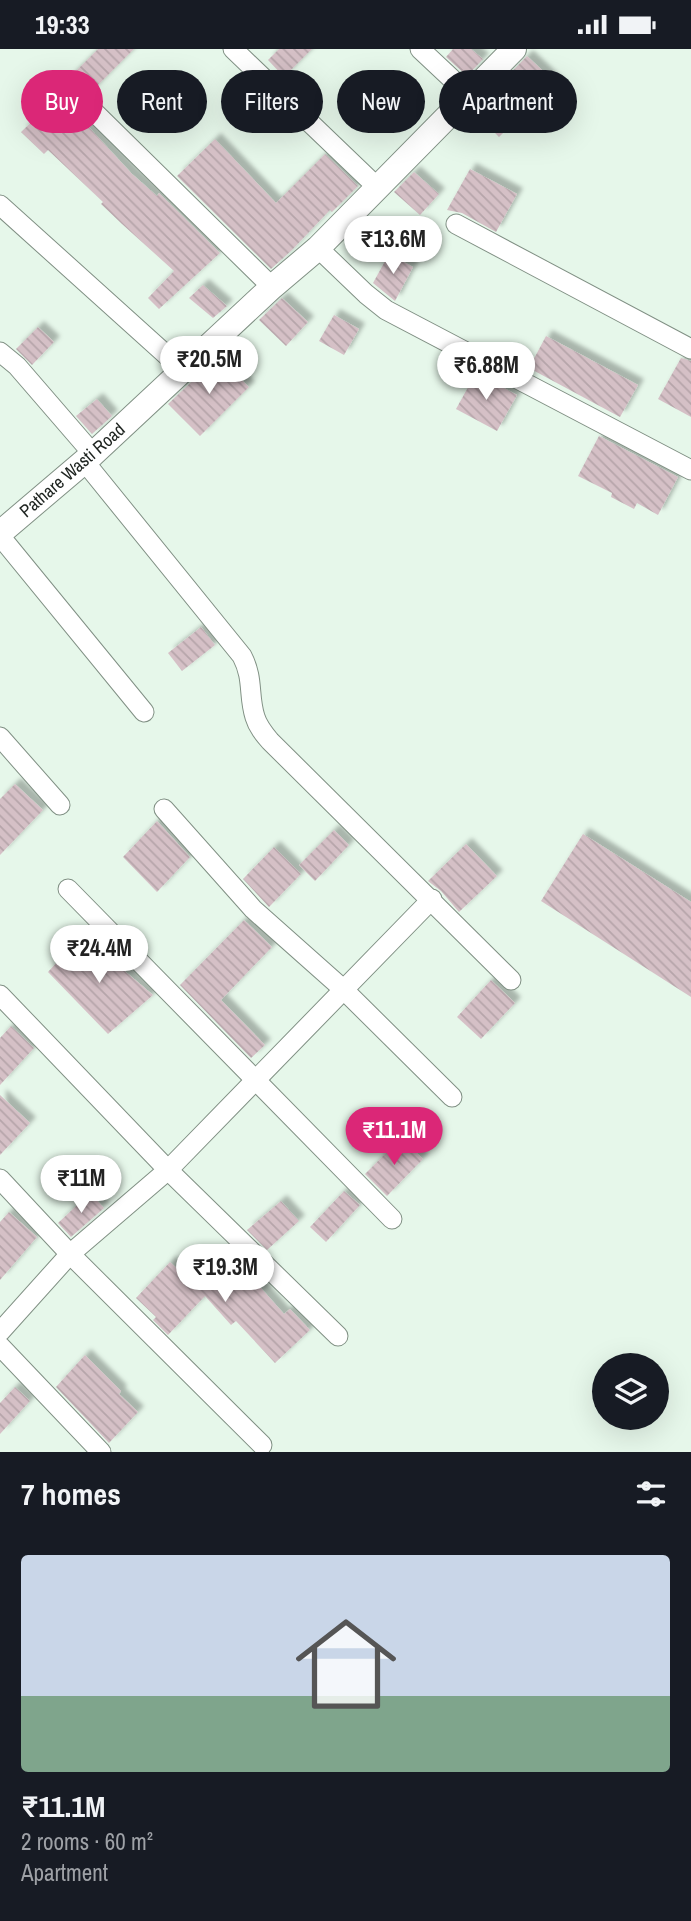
<!DOCTYPE html>
<meta charset="utf-8">
<style>
:root{--surface:#171b24;--page:#242831;--text:#f1f3f6;--muted:#9ea1a6;--accent:#db2777}
body{margin:0;font-family:"Archivo Narrow",sans-serif;background:var(--page);color:var(--text);height:100vh;display:flex;flex-direction:column;font-size:26px;white-space:nowrap}
*{box-sizing:border-box;margin:0}
p{font-size:23px;color:var(--muted)}
.icon{flex:none;width:38px;height:38px;fill:none;stroke:currentColor;stroke-width:2;stroke-linecap:round;stroke-linejoin:round}
.map{position:relative;height:1403px;overflow:hidden}
.sheet{display:flex;flex-direction:column;background:var(--surface);flex:1}
.sheet>*{flex:none}
.guide{position:absolute;left:21px;top:21px;width:649px;height:63px;display:flex;gap:14px}
.tools{position:absolute;left:592px;top:1304px;display:grid;gap:14px}
.tools a{display:grid;place-items:center;width:77px;height:77px;border-radius:50%;background:var(--surface);box-shadow:0 7px 28px #0002;font-size:35px}
.price{position:absolute;translate:-50% -60px;padding:0 16px;border-radius:24px;background:#fff;color:#222;font-size:23px;line-height:46px;filter:drop-shadow(0 2px 4px #0008)}
.price::after{content:'';position:absolute;left:50%;top:42px;width:21px;height:16px;margin-left:-10px;background:inherit;clip-path:polygon(0 0,100% 0,50% 100%)}
.price.on{background:var(--accent);color:#fff}
ul{padding:0;list-style:none}
li{display:grid;align-content:center;gap:14px;height:371px;padding:0 21px}
li span{display:grid;place-items:center;height:217px;border-radius:7px;color:#555}
li>.icon{margin-inline-start:auto}
span .icon{width:126px;height:126px;fill:#fffc;stroke-width:1}
li b{font-size:30px}
h2{display:flex;justify-content:space-between;align-items:center;height:84px;padding:0 21px;font-size:30px}
.chip{padding:0 24px;border-radius:32px;background:var(--surface);box-shadow:0 7px 28px #0002;font-size:24px;line-height:63px}
.chip.on{background:var(--accent);color:#fff}
.status{display:flex;justify-content:space-between;align-items:center;height:49px;padding:0 35px;background:var(--surface);direction:ltr}
.status svg{height:19px;fill:currentColor}
.map>svg:first-child{display:block}
.building{fill:url(#building-back-hatch);filter:url(#shadow)}
.lines{fill:none;stroke-linecap:round;stroke-linejoin:round}
.minor-casing{stroke:#809084;stroke-width:21}
.tertiary-casing{stroke:#809084;stroke-width:26}
.minor{stroke:#fff;stroke-width:19}
.tertiary{stroke:#fff;stroke-width:24}
.labels{text-anchor:middle;dominant-baseline:central;stroke-width:5;stroke-linejoin:round;paint-order:stroke}
.street-label{font-size:18px;fill:#1d231f;stroke:#fff}
</style>
<div class="status"><b>19:33</b><svg viewBox="0 0 49 12"><path d="M0 12V9h3v3zM5 12V6h3v6zM10 12V3h3v9zM15 12V0h3v12zM26 1h20v11H26zM47 4h2v5h-2z"/></svg></div>
<div class="map">
<svg width="691" height="1403" viewBox="0 0 691 1403">
<defs>
<pattern id="building-back-hatch" width="6" height="6" patternUnits="userSpaceOnUse" patternTransform="scale(1.75)"><rect width="6" height="6" fill="#d5c0c6"/><path d="M-1 5l2 2M0 0l6 6M5-1l2 2" fill="none" stroke="#b6a5aa"/></pattern>
<filter id="shadow"><feDropShadow dx="6" dy="-6" stdDeviation="2" flood-color="#0004"/></filter>
</defs>
<rect width="100%" height="100%" fill="#e6f7ea"/>
<!-- building -->
<g class="building">
<path d="M 98,0 L 134,0 L 89,45 L 80,48 L 73,61 L 132,125 L 157,147 L 159,144 L 220,204 L 159,260 L 148,249 L 174,222 L 122,175 L 101,155 L 103,153 L 48,101 L 44,105 L 21,83 L 72,34 L 68,30 Z"/>
<path d="M 279,0 L 312,0 L 284,28 L 268,11 Z"/>
<path d="M 453,0 L 471,0 L 483,10 L 467,27 L 446,8 Z"/>
<path d="M 527,7 L 559,37 L 533,65 L 527,60 L 499,88 L 474,62 Z"/>
<path d="M 215,90 L 276,154 L 325,105 L 358,137 L 332,163 L 330,161 L 292,201 L 271,220 L 177,127 Z"/>
<path d="M 470,120 L 517,145 L 496,183 L 462,164 L 447,161 Z"/>
<path d="M 414,123 L 439,145 L 420,166 L 394,143 Z"/>
<path d="M 389,205 L 413,218 L 395,252 L 373,234 Z"/>
<path d="M 203,236 L 227,257 L 213,269 L 189,249 Z"/>
<path d="M 282,249 L 308,273 L 286,297 L 259,271 Z"/>
<path d="M 334,266 L 359,280 L 344,306 L 319,292 Z"/>
<path d="M 38,278 L 54,293 L 32,316 L 16,300 Z"/>
<path d="M 546,287 L 638,336 L 620,368 L 529,319 Z"/>
<path d="M 218,308 L 249,338 L 200,387 L 168,355 Z"/>
<path d="M 681,309 L 691,312 L 691,368 L 658,350 Z"/>
<path d="M 476,324 L 517,346 L 497,382 L 456,360 Z"/>
<path d="M 97,350 L 112,367 L 92,385 L 76,367 Z"/>
<path d="M 599,387 L 678,428 L 658,466 L 637,454 L 634,460 L 611,448 L 612,444 L 578,427 Z"/>
<path d="M 201,578 L 215,596 L 182,622 L 168,604 Z"/>
<path d="M 15,735 L 43,761 L 0,806 L 0,750 Z"/>
<path d="M 157,772 L 190,808 L 157,843 L 123,808 Z"/>
<path d="M 334,781 L 349,796 L 315,832 L 299,816 Z"/>
<path d="M 583,785 L 691,853 L 691,948 L 541,852 Z"/>
<path d="M 466,795 L 497,827 L 459,863 L 441,842 L 428,832 Z"/>
<path d="M 274,798 L 301,825 L 269,858 L 243,830 Z"/>
<path d="M 244,871 L 272,898 L 221,951 L 265,996 L 251,1009 L 180,936 Z"/>
<path d="M 82,886 L 153,946 L 108,985 L 48,923 Z"/>
<path d="M 491,931 L 515,954 L 481,990 L 457,968 Z"/>
<path d="M 11,977 L 34,999 L 0,1036 L 0,989 Z"/>
<path d="M 0,1046 L 30,1074 L 0,1106 Z"/>
<path d="M 401,1089 L 423,1110 L 387,1147 L 365,1125 Z"/>
<path d="M 344,1142 L 360,1156 L 326,1193 L 310,1178 Z"/>
<path d="M 90,1144 L 104,1159 L 71,1188 L 58,1174 Z"/>
<path d="M 281,1152 L 299,1172 L 267,1201 L 247,1181 Z"/>
<path d="M 9,1163 L 37,1188 L 0,1231 L 0,1173 Z"/>
<path d="M 231,1199 L 249,1217 L 245,1221 L 284,1265 L 290,1260 L 310,1281 L 275,1314 L 236,1272 L 231,1276 L 205,1247 L 168,1286 L 153,1271 L 156,1268 L 136,1249 L 170,1213 L 201,1242 L 196,1237 Z"/>
<path d="M 85,1306 L 121,1342 L 119,1345 L 138,1363 L 109,1394 L 56,1338 Z"/>
<path d="M 15,1338 L 30,1352 L 0,1385 L 0,1354 Z"/>
</g>
<g class="lines">
<!-- minor casing -->
<g class="minor-casing">
<g id="minor">
<path d="M 233,0 L 377,138"/>
<path d="M 420,0 L 469,46"/>
<path d="M 88,57 L 272,238"/>
<path d="M 0,156 L 183,321"/>
<path d="M 456,175 L 691,300"/>
<path d="M 318,199 L 366,245 L 386,261 L 691,421"/>
<path d="M 0,303 L 17,317 L 93,405"/>
<path d="M 84,412 L 242,607 C 254,630 248,646 255,668 C 258,678 264,685 270,692 L 511,931"/>
<path d="M 0,487 L 144,663"/>
<path d="M 0,688 L 60,756"/>
<path d="M 164,760 L 253,860 L 343,940 L 452,1048"/>
<path d="M 68,840 L 392,1170"/>
<path d="M 0,946 L 168,1121 L 338,1287"/>
<path d="M 0,1130 L 70,1205 L 262,1396"/>
<path d="M 0,1283 L 70,1205 L 168,1121 L 432,850"/>
<path d="M 0,1297 L 101,1403"/>
</g>
</g>
<!-- tertiary casing -->
<g class="tertiary-casing">
<path id="tertiary" d="M 0,484 L 93,405 L 272,238 L 318,199 L 514,0"/>
</g>
<!-- minor -->
<use href="#minor" class="minor"/>
<!-- tertiary -->
<use href="#tertiary" class="tertiary"/>
</g>
<g class="labels">
<!-- street labels -->
<g class="street-label">
<text transform="translate(72 421) rotate(-41)">Pathare Wasti Road</text>
</g>
</g>
</svg>
<div class="tools">
<a><svg class="icon" aria-label="layers" viewBox="0 0 24 24"><path d="M12 4l9 5-9 5-9-5zM3 14l9 5 9-5"/></svg></a>
</div>
<b class="price" style="left:393px;top:227px">₹13.6M</b>
<b class="price" style="left:209px;top:347px">₹20.5M</b>
<b class="price" style="left:486px;top:353px">₹6.88M</b>
<b class="price" style="left:99px;top:936px">₹24.4M</b>
<b class="price on" style="left:394px;top:1118px">₹11.1M</b>
<b class="price" style="left:81px;top:1166px">₹11M</b>
<b class="price" style="left:225px;top:1255px">₹19.3M</b>
<div class="guide">
<a class="chip on">Buy</a>
<a class="chip">Rent</a>
<a class="chip">Filters</a>
<a class="chip">New</a>
<a class="chip">Apartment</a>
</div>
</div>
<section class="sheet">
<h2>7 homes<svg class="icon" aria-label="filters" viewBox="0 0 24 24"><path d="M4 7h16M4 17h16"/><circle cx="9" cy="7" r="2"/><circle cx="15" cy="17" r="2"/></svg></h2>
<ul>
<li><span style="background:linear-gradient(#c9d6e8 65%,#7fa58c 0)"><svg class="icon" aria-label="home" viewBox="0 0 24 24"><path d="M3 11l9-7 9 7M6 9v11h12V9"/></svg></span><div><b>₹11.1M</b><p>2 rooms · 60 m²</p><p>Apartment</p></div></li>
</ul>
</section>
